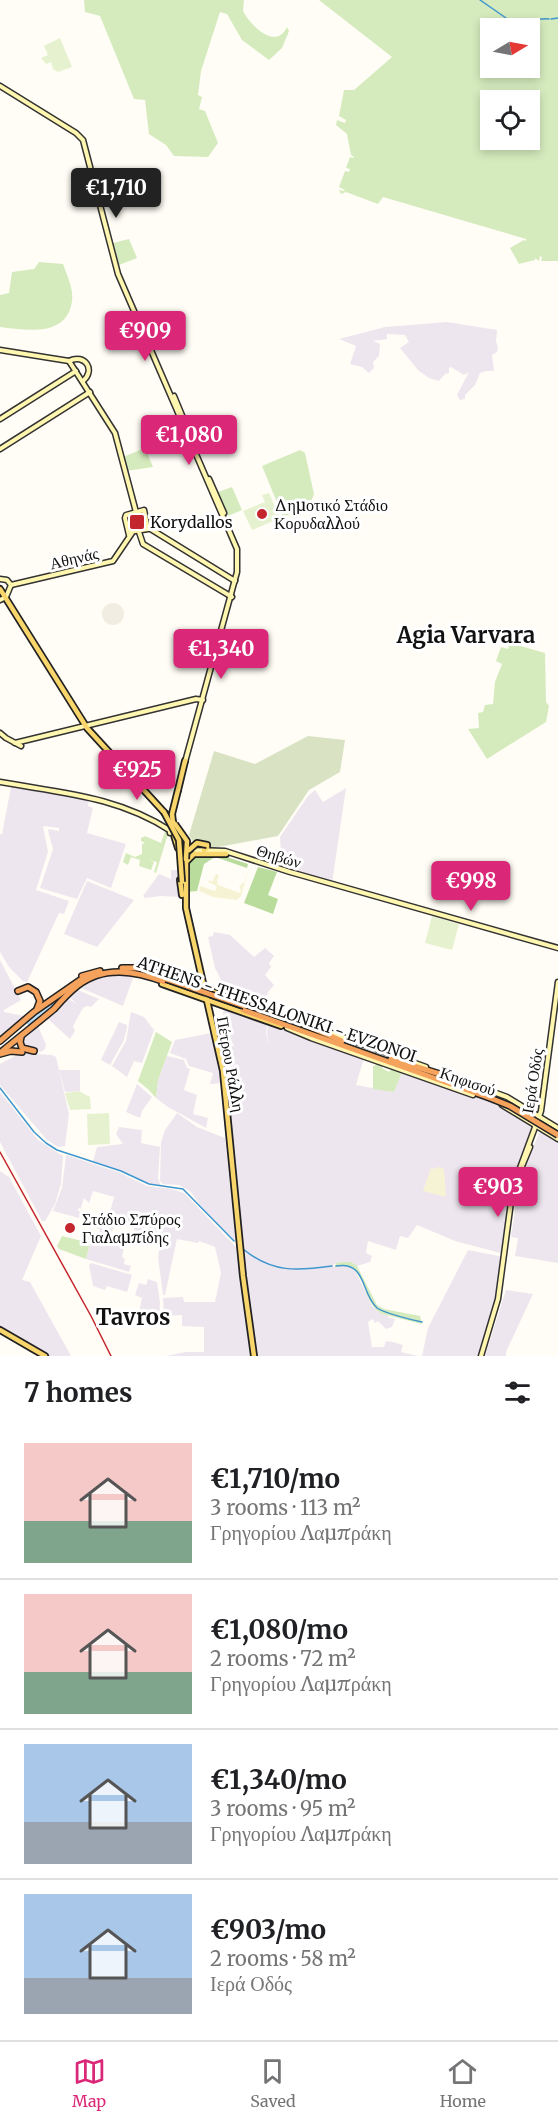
<!DOCTYPE html>
<meta charset="utf-8">
<style>
:root{--surface:#fff;--page:#f2f2f2;--text:#202124;--muted:#757577;--line:#e0e0e0;--accent:#db2777}
body{margin:0;font-family:Merriweather,serif;background:var(--page);color:var(--text);height:100vh;display:flex;flex-direction:column;font-size:22px;white-space:nowrap}
*{box-sizing:border-box;margin:0}
p{font-size:20px;color:var(--muted)}
.icon{flex:none;width:33px;height:33px;fill:none;stroke:currentColor;stroke-width:2;stroke-linecap:round;stroke-linejoin:round}
.map{position:relative;height:1356px;overflow:hidden}
.side{display:flex;flex-direction:column;background:var(--surface);flex:1}
.side>*{flex:none}
.needle{width:39px;rotate:80deg}
.controls{position:absolute;left:480px;top:18px;display:grid;gap:12px}
.controls a{display:grid;place-items:center;width:60px;height:60px;border-radius:0px;background:var(--surface);box-shadow:0 3px 9px #0003;font-size:30px}
.price{position:absolute;translate:-50% -51px;padding:0 14px;border-radius:6px;background:var(--accent);color:#fff;font-size:20px;line-height:39px;filter:drop-shadow(0 2px 3px #0008)}
.price::after{content:'';position:absolute;left:50%;top:36px;width:18px;height:14px;margin-left:-9px;background:inherit;clip-path:polygon(0 0,100% 0,50% 100%)}
.price.current{background:#222;color:#fff}
ul{padding:0;list-style:none}
li{display:flex;align-items:center;gap:18px;height:150px;padding:0 24px}
li+li{border-top:2px solid var(--line)}
li span{display:grid;place-items:center;flex:none;width:168px;height:120px;border-radius:0px;color:#555}
li>.icon{margin-inline-start:auto}
span .icon{width:72px;height:72px;fill:#fffc;stroke-width:1}
li b{font-size:26px}
h2{display:flex;justify-content:space-between;align-items:center;height:72px;padding:0 24px;font-size:26px}
.tab-bar{display:flex;justify-content:space-around;align-items:center;height:84px;border-top:2px solid var(--line);background:var(--surface);font-size:16px;color:var(--muted)}
.tab-bar a{display:grid;justify-items:center;gap:3px}
.tab-bar .current{color:var(--accent)}
.map>svg:first-child{display:block}
.industrial{fill:#eee6ef}
.farmland{fill:#f6f3d4}
.green{fill:#d5ebbd;fill-rule:evenodd}
.forest{fill:#b9dc9c}
.cemetery{fill:#d9e3c4}
.pitch{fill:#e6f2cf}
.plaza{fill:#f1ede2}
.lines{fill:none;stroke-linecap:round;stroke-linejoin:round}
.stream{stroke:#3f96cf;stroke-width:1.5}
.river{stroke:#b9e0f7;stroke-width:4}
.secondary-casing{stroke:#333;stroke-width:7}
.primary-casing{stroke:#222;stroke-width:8}
.motorway-casing{stroke:#222;stroke-width:8}
.secondary{stroke:#fff6b0;stroke-width:4}
.primary{stroke:#f9d66b;stroke-width:4.5}
.motorway{stroke:#f5a25d;stroke-width:5}
.rail{stroke:#c4262e;stroke-width:1.5}
.primary-bridge-casing{stroke:#222;stroke-width:8;stroke-linecap:butt}
.motorway-bridge-casing{stroke:#222;stroke-width:8;stroke-linecap:butt}
.primary-bridge{stroke:#f9d66b;stroke-width:4.5}
.motorway-bridge{stroke:#f5a25d;stroke-width:5}
.poi-dot{fill:#c4262e;stroke:#fff;stroke-width:2}
.labels{text-anchor:middle;dominant-baseline:central;stroke-width:6;stroke-linejoin:round;paint-order:stroke}
.poi-label{font-size:16px;fill:#111;stroke:#fff;text-anchor:start}
.street-label{font-size:16px;fill:#111;stroke:#fff}
.district-label{font-size:22px;font-weight:bold;fill:#111;stroke:#fff}
</style>
<div class="map">
<svg width="558" height="1356" viewBox="0 0 558 1356">
<rect width="100%" height="100%" fill="#fffdf5"/>
<!-- industrial -->
<g class="industrial">
<path d="M 447,322 L 497,330 L 496,341 L 498,348 L 497,352 L 492,355 L 494,371 L 486,371 L 480,373 L 475,385 L 465,395 L 465,399 L 460,400 L 457,395 L 469,372 L 464,375 L 451,367 L 449,368 L 449,373 L 445,374 L 439,381 L 429,378 L 418,370 L 400,348 L 409,342 L 405,335 L 387,334 L 387,339 L 373,341 L 380,344 L 379,356 L 373,362 L 374,368 L 369,373 L 362,367 L 350,364 L 356,346 L 339,339 L 385,327 Z"/>
<path d="M 11,787 L 70,795 L 89,800 L 88,806 L 93,808 L 87,833 L 126,844 L 111,888 L 87,878 L 77,899 L 40,888 L 53,849 L 48,831 L 49,829 L 59,831 L 59,828 L 43,826 L 48,852 L 36,890 L 69,901 L 64,914 L 59,913 L 27,982 L 23,981 L 9,967 L 0,952 L 0,834 L 2,834 Z"/>
<path d="M 346,788 L 332,883 L 277,866 L 281,854 L 280,837 L 308,796 L 315,790 L 323,802 Z"/>
<path d="M 171,870 L 179,870 L 181,897 L 161,896 L 145,898 L 143,896 L 159,874 L 171,879 Z"/>
<path d="M 87,881 L 134,900 L 97,947 L 64,934 Z"/>
<path d="M 214,932 L 230,935 L 254,957 L 265,948 L 274,956 L 269,963 L 271,967 L 265,975 L 274,985 L 268,992 L 262,1008 L 231,997 L 228,994 L 215,968 L 208,937 L 213,936 Z"/>
<path d="M 0,960 L 21,1000 L 4,1010 L 4,1012 L 24,1016 L 0,1037 Z"/>
<path d="M 122,975 L 133,978 L 123,1006 L 81,988 L 93,981 L 105,977 Z"/>
<path d="M 78,990 L 99,999 L 91,1007 L 87,1006 L 83,1008 L 73,1026 L 75,1031 L 70,1039 L 48,1019 L 68,999 L 77,1004 L 69,997 Z"/>
<path d="M 224,1008 L 268,1024 L 266,1031 L 268,1047 L 267,1031 L 269,1024 L 364,1058 L 356,1085 L 394,1092 L 402,1072 L 490,1102 L 531,1124 L 534,1127 L 534,1130 L 512,1185 L 504,1180 L 497,1189 L 492,1188 L 491,1192 L 507,1196 L 505,1219 L 508,1220 L 504,1254 L 455,1241 L 417,1225 L 408,1238 L 400,1236 L 396,1250 L 368,1241 L 366,1253 L 372,1256 L 370,1262 L 357,1266 L 348,1262 L 334,1264 L 333,1267 L 345,1265 L 355,1270 L 372,1306 L 382,1314 L 388,1315 L 388,1317 L 395,1319 L 392,1327 L 386,1329 L 378,1321 L 375,1323 L 373,1319 L 368,1322 L 372,1347 L 384,1347 L 386,1341 L 393,1342 L 403,1345 L 401,1352 L 418,1356 L 256,1356 L 244,1263 L 227,1104 L 216,1036 L 226,1034 L 231,1046 L 234,1046 L 222,1021 Z"/>
<path d="M 131,1012 L 144,1017 L 154,1030 L 142,1063 L 134,1061 L 127,1077 L 112,1066 L 126,1041 Z"/>
<path d="M 119,1022 L 127,1025 L 127,1027 L 124,1040 L 110,1065 L 101,1060 Z"/>
<path d="M 38,1026 L 46,1045 L 45,1049 L 41,1052 L 23,1047 L 22,1040 Z"/>
<path d="M 211,1033 L 221,1083 L 212,1084 L 210,1084 L 213,1073 L 189,1066 L 186,1059 L 170,1053 L 175,1040 Z"/>
<path d="M 20,1053 L 52,1055 L 56,1057 L 69,1114 L 65,1146 L 58,1147 L 47,1140 L 0,1085 L 0,1064 Z"/>
<path d="M 167,1056 L 184,1060 L 187,1068 L 190,1069 L 184,1090 L 197,1095 L 193,1114 L 208,1118 L 206,1128 L 168,1107 L 156,1098 L 158,1080 Z"/>
<path d="M 59,1070 L 80,1070 L 80,1091 L 65,1092 Z"/>
<path d="M 137,1084 L 152,1097 L 142,1111 L 140,1118 L 126,1112 Z"/>
<path d="M 0,1092 L 38,1140 L 63,1156 L 61,1184 L 55,1204 L 45,1221 L 42,1221 L 0,1142 Z"/>
<path d="M 177,1113 L 197,1127 L 225,1138 L 236,1242 L 200,1205 L 191,1192 L 179,1185 L 163,1184 L 160,1181 L 161,1142 L 165,1130 Z"/>
<path d="M 119,1127 L 142,1130 L 141,1143 L 160,1147 L 158,1178 L 161,1186 L 149,1184 L 126,1173 L 93,1161 L 97,1147 L 123,1144 L 116,1134 Z"/>
<path d="M 543,1131 L 558,1141 L 558,1263 L 515,1256 L 518,1238 L 511,1237 L 519,1183 L 539,1133 Z"/>
<path d="M 66,1155 L 118,1172 L 147,1186 L 171,1189 L 184,1193 L 236,1247 L 250,1356 L 166,1356 L 186,1352 L 204,1352 L 204,1327 L 182,1326 L 182,1315 L 164,1316 L 163,1298 L 183,1297 L 184,1302 L 215,1302 L 221,1273 L 215,1247 L 199,1241 L 198,1243 L 177,1239 L 165,1295 L 163,1295 L 158,1257 L 162,1234 L 142,1228 L 139,1241 L 135,1240 L 134,1227 L 116,1222 L 109,1216 L 114,1197 L 93,1191 L 89,1203 L 84,1198 L 81,1208 L 77,1209 L 80,1212 L 79,1218 L 53,1211 L 62,1188 Z"/>
<path d="M 0,1171 L 9,1177 L 41,1236 L 22,1280 L 30,1282 L 71,1356 L 47,1356 L 0,1329 Z"/>
<path d="M 102,1212 L 115,1222 L 111,1235 L 115,1236 L 114,1244 L 124,1247 L 122,1257 L 125,1259 L 124,1264 L 131,1266 L 129,1272 L 86,1259 L 90,1244 L 82,1242 L 84,1234 L 99,1234 L 100,1229 L 87,1226 L 88,1221 L 99,1224 Z"/>
<path d="M 468,1250 L 504,1257 L 496,1301 L 480,1356 L 422,1356 L 428,1328 Z"/>
<path d="M 91,1263 L 132,1275 L 127,1292 L 107,1286 L 105,1290 L 93,1286 L 89,1265 Z"/>
<path d="M 148,1279 L 157,1282 L 160,1303 L 159,1321 L 138,1317 L 142,1298 L 135,1295 L 139,1283 L 146,1285 Z"/>
<path d="M 506,1290 L 533,1294 L 506,1352 L 506,1356 L 485,1356 Z"/>
</g>
<!-- farmland -->
<g class="farmland">
<path d="M 249,868 L 241,896 L 237,900 L 213,897 L 199,891 L 200,886 L 215,891 L 217,887 L 215,885 L 208,882 L 209,880 L 212,882 L 216,874 L 219,875 L 217,882 L 218,885 L 240,893 L 241,889 L 239,888 L 242,883 L 244,883 Z"/>
<path d="M 437,1167 L 444,1169 L 446,1197 L 423,1191 L 431,1168 L 436,1169 Z"/>
</g>
<!-- green -->
<g class="green">
<path d="M 84,0 L 244,0 L 243,11 C 250,25 276,51 287,27 L 289,31 L 282,48 L 269,60 L 242,40 L 227,14 L 220,12 L 201,71 L 198,95 L 202,97 L 199,109 L 205,111 L 218,143 L 208,157 L 174,156 L 166,145 L 149,134 L 145,100 L 134,99 L 100,16 L 85,12 Z"/>
<path d="M 319,0 L 558,0 L 558,261 L 541,261 L 542,257 L 540,256 L 539,261 L 535,258 L 535,260 L 519,264 L 510,248 L 524,240 L 526,241 L 526,239 L 383,197 L 378,204 L 346,192 L 341,194 L 339,190 L 344,191 L 345,190 L 339,187 L 345,171 L 349,172 L 350,169 L 346,168 L 350,157 L 353,158 L 354,157 L 351,155 L 347,134 L 336,125 L 337,120 L 345,123 L 346,120 L 339,116 L 344,90 L 354,90 L 392,57 ZM 490,28 L 530,28 L 530,68 L 490,68 ZM 490,100 L 530,100 L 530,140 L 490,140 Z"/>
<path d="M 129,239 L 137,258 L 119,265 L 113,243 Z"/>
<path d="M 39,262 L 63,264 C 67,275 74,290 72,301 C 67,338 25,330 0,327 L 0,295 L 9,293 L 12,272 L 34,269 Z"/>
<path d="M 145,448 L 153,467 L 126,471 L 123,457 Z"/>
<path d="M 300,450 L 305,453 L 314,494 L 309,506 L 283,517 L 262,466 Z"/>
<path d="M 232,487 L 242,510 L 228,516 L 218,492 Z"/>
<path d="M 510,643 L 545,653 L 546,702 L 549,706 L 546,722 L 487,759 L 468,729 L 479,728 L 478,713 L 483,712 L 485,705 L 493,704 L 495,682 L 502,664 L 496,661 L 501,647 L 508,649 Z"/>
<path d="M 165,831 L 168,834 L 156,873 L 154,872 L 157,862 L 149,860 L 154,862 L 151,870 L 139,866 L 140,860 L 131,857 L 128,865 L 123,862 L 126,853 L 135,857 L 142,854 L 142,844 L 145,843 L 141,841 L 141,838 L 145,836 L 161,843 Z"/>
<path d="M 156,1032 L 172,1042 L 158,1080 L 156,1098 L 149,1090 L 138,1081 Z"/>
<path d="M 376,1062 L 383,1065 L 382,1068 L 389,1072 L 392,1068 L 402,1072 L 394,1092 L 373,1089 L 373,1066 L 376,1065 Z"/>
<path d="M 62,1236 L 90,1243 L 86,1259 L 59,1249 L 57,1246 Z"/>
<path d="M 343,1262 L 351,1262 L 357,1266 L 377,1305 L 384,1309 L 420,1316 L 422,1324 L 382,1314 C 374,1309 370,1302 366,1293 L 367,1292 C 359,1276 356,1263 335,1267 L 336,1263 Z"/>
</g>
<!-- forest -->
<g class="forest">
<path d="M 218,854 L 248,864 L 247,868 L 215,857 L 204,864 L 197,891 L 187,892 L 188,863 L 190,856 Z"/>
<path d="M 258,867 L 277,872 L 268,895 L 278,899 L 273,914 L 244,903 Z"/>
</g>
<!-- cemetery -->
<path class="cemetery" d="M 308,736 L 345,740 L 340,772 L 309,790 L 278,836 L 213,848 L 194,843 L 189,835 L 214,751 L 255,764 Z"/>
<!-- pitch -->
<g class="pitch">
<path d="M 60,38 L 72,67 L 58,72 L 53,69 L 51,62 L 46,64 L 41,58 L 48,55 L 44,46 Z"/>
<path d="M 269,493 L 280,518 L 252,530 L 243,511 L 265,502 L 262,495 Z"/>
<path d="M 432,916 L 459,924 L 452,950 L 425,943 Z"/>
<path d="M 79,1091 L 90,1097 L 91,1109 L 70,1110 L 65,1093 Z"/>
<path d="M 109,1113 L 110,1144 L 88,1145 L 87,1114 Z"/>
</g>
<!-- plaza -->
<circle class="plaza" cx="113" cy="614" r="11"/>
<g class="lines">
<!-- stream -->
<g class="stream">
<path d="M 480,0 L 506,18"/>
<path d="M 508,19 C 528,28 530,17 549,19"/>
<path d="M 551,19 L 558,18"/>
<path d="M 33,1020 L 40,1011"/>
<path d="M 0,1088 L 34,1132 L 46,1143 L 57,1150 L 121,1171 L 149,1184 L 183,1189 L 234,1241"/>
<path d="M 243,1249 C 272,1273 297,1271 332,1266"/>
<path d="M 336,1266 C 367,1261 360,1292 377,1308 C 384,1313 412,1320 422,1322"/>
</g>
<!-- river -->
<path class="river" d="M 29,1023 L 51,1004"/>
<!-- secondary casing -->
<g class="secondary-casing">
<g id="secondary">
<path d="M 0,86 L 76,133 L 83,140 L 118,274 L 237,549 L 237,572 L 185,762"/>
<path d="M 0,350 L 69,361 C 85,353 96,370 83,381"/>
<path d="M 69,361 L 115,433 L 136,512"/>
<path d="M 174,396 L 193,442"/>
<path d="M 0,419 L 76,371"/>
<path d="M 0,449 L 90,392"/>
<path d="M 209,479 L 224,513"/>
<path d="M 149,528 L 235,581"/>
<path d="M 129,532 L 148,529 L 144,510 L 126,515 L 125,518 L 129,535"/>
<path d="M 139,532 L 143,544 L 232,597"/>
<path d="M 0,579 L 7,580 L 11,585"/>
<path d="M 11,585 L 113,561 L 132,533"/>
<path d="M 0,600 L 6,597 L 11,585"/>
<path d="M 0,733 L 6,738 L 21,746"/>
<path d="M 15,743 L 196,699 L 203,700"/>
<path d="M 0,782 C 61,793 117,796 171,831"/>
<path d="M 170,833 L 170,824"/>
<path d="M 190,848 L 195,850 L 225,851 L 290,872 L 558,948"/>
<path d="M 287,1028 L 311,1038 L 473,1095"/>
<path d="M 323,1030 L 426,1067"/>
<path d="M 455,1078 L 507,1097 L 558,1128"/>
<path d="M 502,1105 L 558,1139"/>
<path d="M 518,1176 L 530,1147"/>
<path d="M 481,1356 L 498,1299 L 513,1187 L 541,1111 L 558,982"/>
</g>
</g>
<!-- primary casing -->
<g class="primary-casing">
<g id="primary">
<path d="M 0,589 L 87,728 L 173,822"/>
<path d="M 178,790 L 185,761"/>
<path d="M 175,828 L 183,841"/>
<path d="M 174,835 L 178,848"/>
<path d="M 204,850 L 207,848 L 207,845"/>
<path d="M 186,859 L 186,908 L 223,1071 L 243,1276 L 254,1356"/>
<path d="M 187,861 L 194,854 L 226,854"/>
<path d="M 180,880 L 182,895"/>
<path d="M 178,979 L 310,1027"/>
<path d="M 162,984 L 281,1026"/>
<path d="M 0,1330 L 45,1356"/>
</g>
</g>
<!-- motorway casing -->
<g class="motorway-casing">
<g id="motorway">
<path d="M 122,968 L 141,968 L 178,979"/>
<path d="M 82,976 L 100,971"/>
<path d="M 18,991 L 28,987 L 36,992 L 40,1001 L 37,1009"/>
<path d="M 243,1010 L 490,1098"/>
<path d="M 310,1027 L 342,1041"/>
<path d="M 21,1037 L 20,1042 L 22,1048 L 34,1051"/>
<path d="M 0,1041 L 34,1012 L 86,976"/>
<path d="M 0,1053 C 18,1038 36,1024 54,1009 C 61,1001 68,993 77,986 C 104,965 135,971 165,982"/>
<path d="M 0,1054 L 11,1051 L 22,1052"/>
<path d="M 391,1059 L 456,1079"/>
</g>
</g>
<!-- secondary -->
<use href="#secondary" class="secondary"/>
<!-- primary -->
<use href="#primary" class="primary"/>
<!-- motorway -->
<use href="#motorway" class="motorway"/>
<!-- rail -->
<path class="rail" d="M 0,1152 L 91,1316 L 111,1356"/>
<!-- primary-bridge casing -->
<g class="primary-bridge-casing">
<g id="primary-bridge">
<path d="M 164,812 L 179,840 L 182,882"/>
<path d="M 173,823 L 172,814 L 178,790"/>
<path d="M 175,824 L 187,841 L 186,859"/>
<path d="M 189,850 L 197,843 L 207,845"/>
</g>
</g>
<!-- motorway-bridge casing -->
<g class="motorway-bridge-casing">
<g id="motorway-bridge">
<path d="M 166,979 L 244,1006"/>
<path d="M 490,1098 L 510,1106 L 558,1135"/>
</g>
</g>
<!-- primary-bridge -->
<use href="#primary-bridge" class="primary-bridge"/>
<!-- motorway-bridge -->
<use href="#motorway-bridge" class="motorway-bridge"/>
</g>
<!-- markers -->
<g class="poi-dot">
<circle cx="262" cy="514" r="6"/>
<rect x="129" y="514" width="16" height="16" rx="3"/>
<circle cx="70" cy="1228" r="6"/>
</g>
<g class="labels">
<!-- poi labels -->
<g class="poi-label">
<text x="274" y="505">Δημοτικό Στάδιο<tspan x="274" dy="18">Κορυδαλλού</tspan></text>
<text x="150" y="522">Korydallos</text>
<text x="82" y="1219">Στάδιο Σπύρος<tspan x="82" dy="18">Γιαλαμπίδης</tspan></text>
</g>
<!-- street labels -->
<g class="street-label">
<text transform="translate(74 558) rotate(-13)">Αθηνάς</text>
<text transform="translate(279 856) rotate(17)">Θηβών</text>
<text transform="translate(277 1009) rotate(19)">ATHENS - THESSALONIKI - EVZONOI</text>
<text transform="translate(231 1064) rotate(80)">Πέτρου Ράλλη</text>
<text transform="translate(468 1081) rotate(19)">Κηφισού</text>
<text transform="translate(532 1081) rotate(-81)">Ιερά Οδός</text>
</g>
<!-- district labels -->
<g class="district-label">
<text x="466" y="635">Agia Varvara</text>
<text x="133" y="1317">Tavros</text>
</g>
</g>
</svg>
<div class="controls">
<a><svg class="needle" viewBox="-14 -14 28 28"><path d="M0-13l5 13h-10z" fill="#e53935"/><path d="M0 13l5-13h-10z" fill="#757577"/></svg></a>
<a><svg class="icon" aria-label="locate" viewBox="0 0 24 24"><circle cx="12" cy="12" r="6"/><path d="M12 2v4M12 18v4M2 12h4M18 12h4"/></svg></a>
</div>
<b class="price current" style="left:116px;top:219px">€1,710</b>
<b class="price" style="left:145px;top:362px">€909</b>
<b class="price" style="left:189px;top:466px">€1,080</b>
<b class="price" style="left:221px;top:680px">€1,340</b>
<b class="price" style="left:137px;top:801px">€925</b>
<b class="price" style="left:471px;top:912px">€998</b>
<b class="price" style="left:498px;top:1218px">€903</b>
</div>
<section class="side">
<h2>7 homes<svg class="icon" aria-label="filters" viewBox="0 0 24 24"><path d="M4 7h16M4 17h16"/><circle cx="9" cy="7" r="2"/><circle cx="15" cy="17" r="2"/></svg></h2>
<ul>
<li><span style="background:linear-gradient(#f6c9c9 65%,#7fa58c 0)"><svg class="icon" aria-label="home" viewBox="0 0 24 24"><path d="M3 11l9-7 9 7M6 9v11h12V9"/></svg></span><div><b>€1,710/mo</b><p>3 rooms · 113 m²</p><p>Γρηγορίου Λαμπράκη</p></div></li>
<li><span style="background:linear-gradient(#f6c9c9 65%,#7fa58c 0)"><svg class="icon" aria-label="home" viewBox="0 0 24 24"><path d="M3 11l9-7 9 7M6 9v11h12V9"/></svg></span><div><b>€1,080/mo</b><p>2 rooms · 72 m²</p><p>Γρηγορίου Λαμπράκη</p></div></li>
<li><span style="background:linear-gradient(#a9c7e8 65%,#9aa5b1 0)"><svg class="icon" aria-label="home" viewBox="0 0 24 24"><path d="M3 11l9-7 9 7M6 9v11h12V9"/></svg></span><div><b>€1,340/mo</b><p>3 rooms · 95 m²</p><p>Γρηγορίου Λαμπράκη</p></div></li>
<li><span style="background:linear-gradient(#a9c7e8 70%,#9aa5b1 0)"><svg class="icon" aria-label="home" viewBox="0 0 24 24"><path d="M3 11l9-7 9 7M6 9v11h12V9"/></svg></span><div><b>€903/mo</b><p>2 rooms · 58 m²</p><p>Ιερά Οδός</p></div></li>
</ul>
</section>
<nav class="tab-bar">
<a class="current"><svg class="icon" aria-label="map" viewBox="0 0 24 24"><path d="M3 6l6-2 6 2 6-2v14l-6 2-6-2-6 2zM9 4v14M15 6v14"/></svg>Map</a>
<a><svg class="icon" aria-label="saved" viewBox="0 0 24 24"><path d="M7 4h10v16l-5-4-5 4z"/></svg>Saved</a>
<a><svg class="icon" aria-label="home" viewBox="0 0 24 24"><path d="M3 11l9-7 9 7M6 9v11h12V9"/></svg>Home</a>
</nav>
